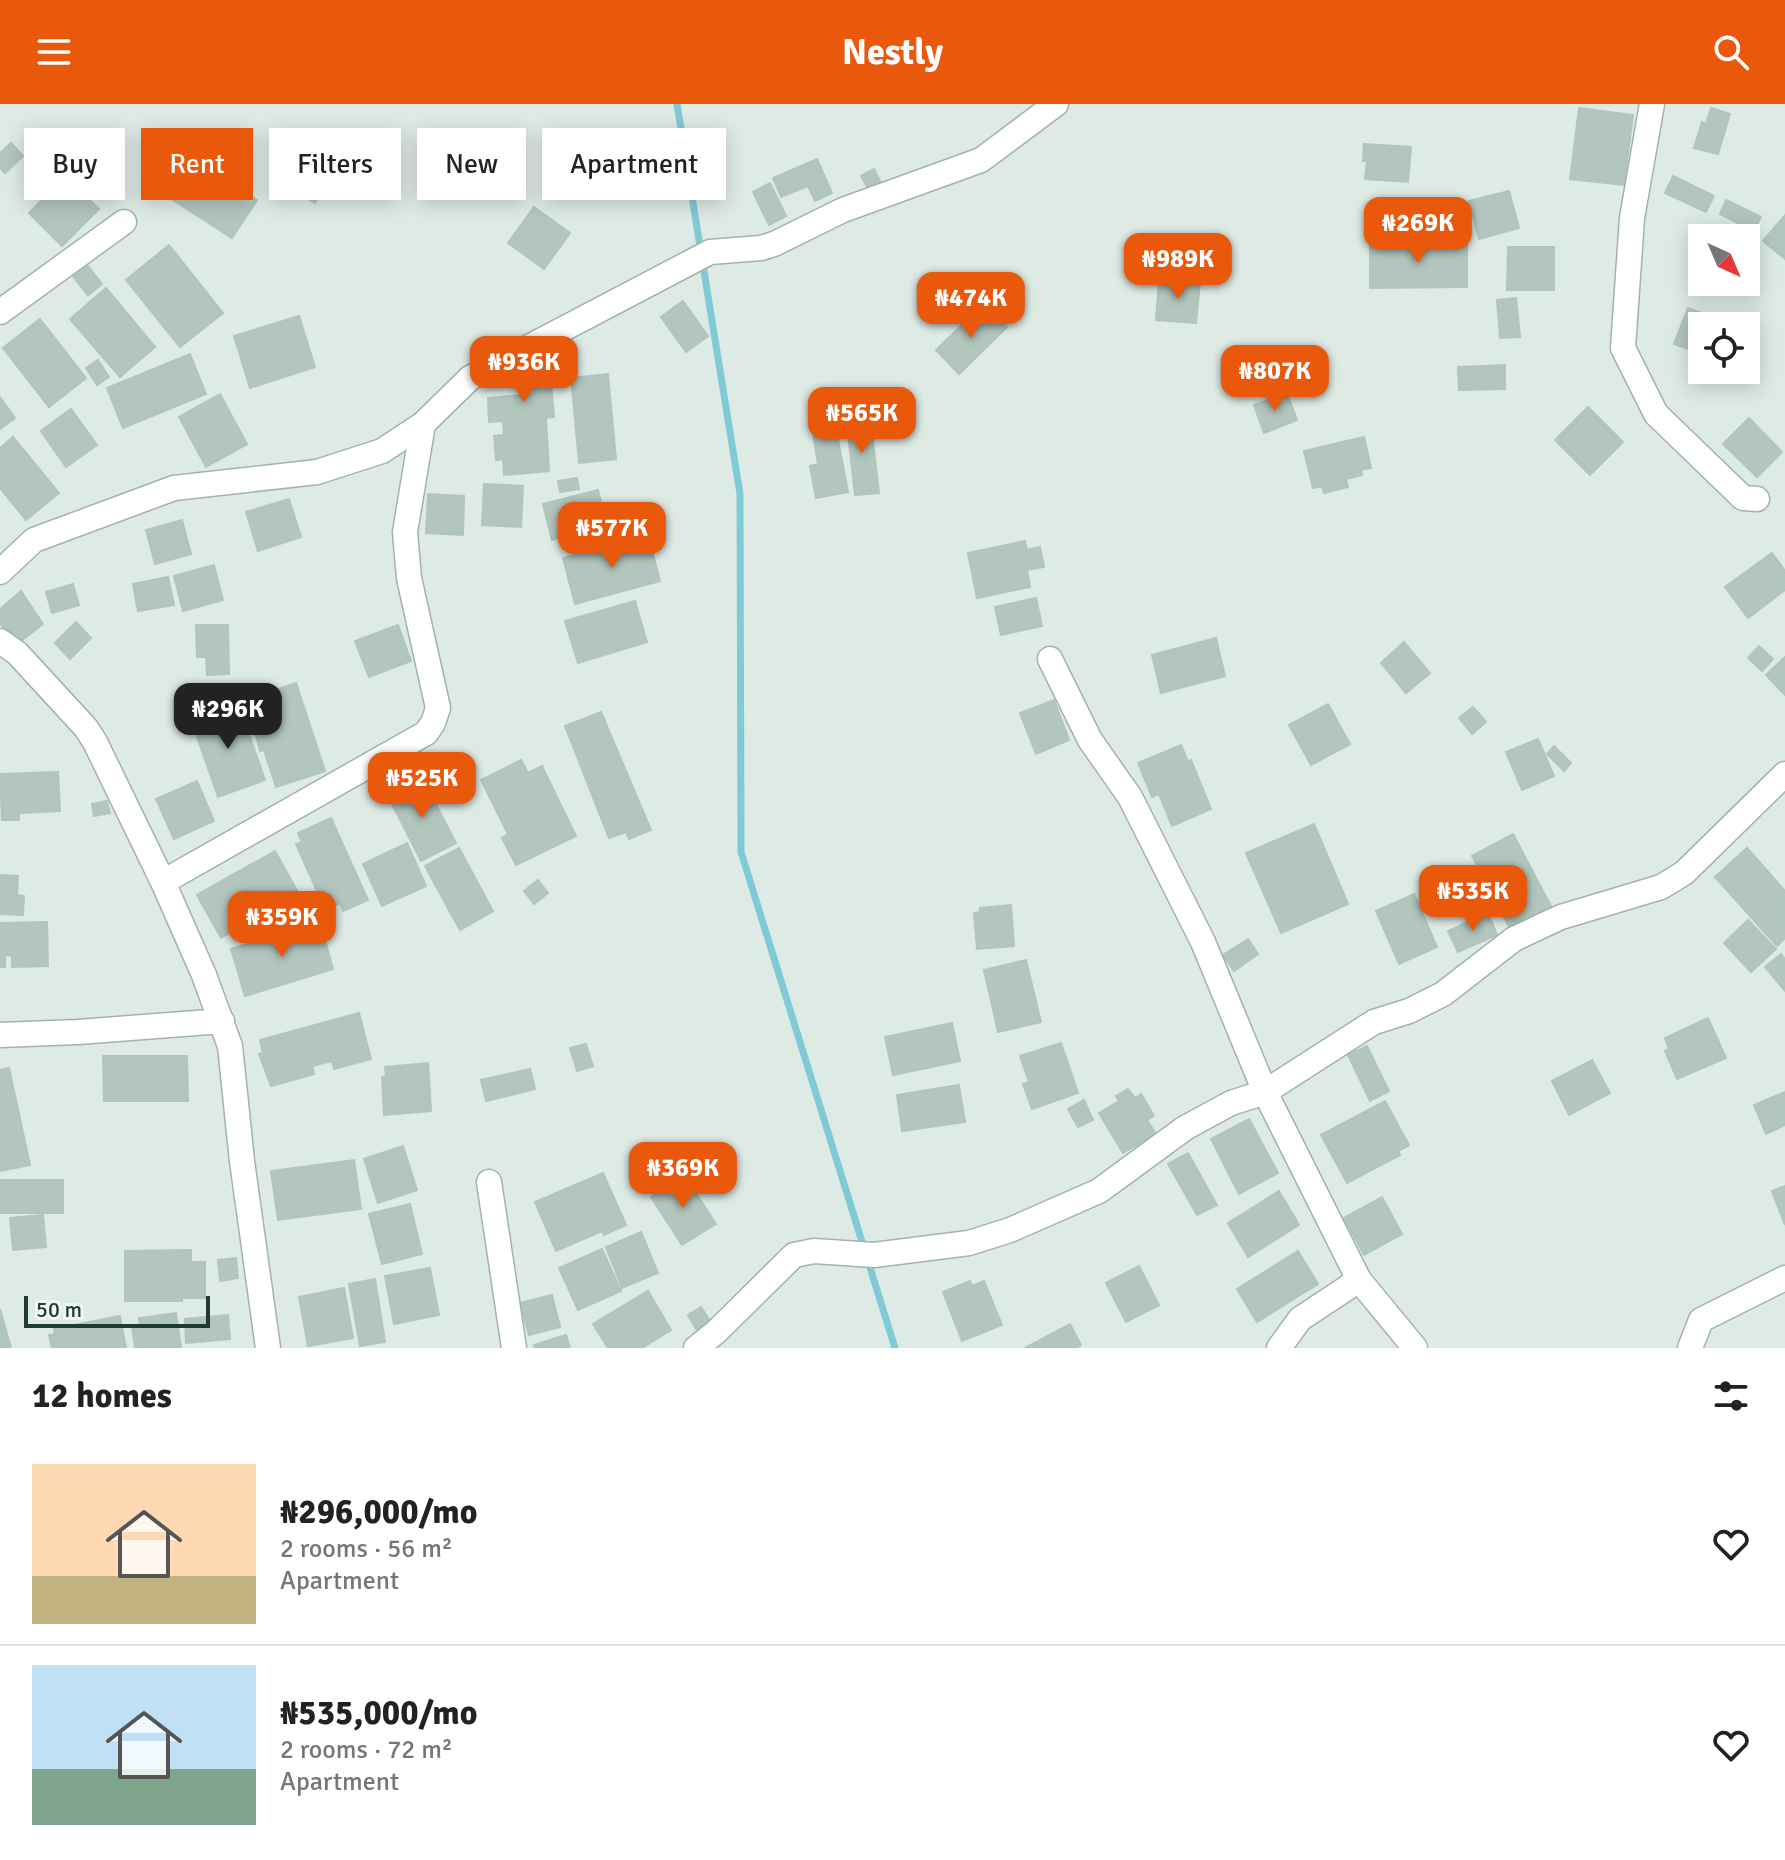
<!DOCTYPE html>
<meta charset="utf-8">
<style>
:root{--surface:#fff;--page:#f6f6f6;--text:#222;--muted:#767676;--line:#e0e0e0;--accent:#ea580c}
body{margin:0;font-family:Signika,sans-serif;background:var(--page);color:var(--text);height:100vh;display:flex;flex-direction:column;font-size:30px;white-space:nowrap}
*{box-sizing:border-box;margin:0}
p{font-size:26px;color:var(--muted)}
.icon{flex:none;width:44px;height:44px;fill:none;stroke:currentColor;stroke-width:2;stroke-linecap:round;stroke-linejoin:round}
.map{position:relative;height:1244px;overflow:hidden}
.drawer{display:flex;flex-direction:column;background:var(--surface);flex:1}
.drawer>*{flex:none}
.banner{position:absolute;left:24px;top:24px;width:800px;height:72px;display:flex;gap:16px}
.needle{width:52px;rotate:136deg}
.buttons{position:absolute;left:1688px;top:120px;display:grid;gap:16px}
.buttons a{display:grid;place-items:center;width:72px;height:72px;border-radius:0px;background:var(--surface);box-shadow:0 4px 20px #0003;font-size:40px}
.scale{position:absolute;left:24px;bottom:20px;width:186px;box-sizing:border-box;padding-left:8px;border:4px solid #1e3c33;border-top:0;font-size:22px;line-height:28px;white-space:nowrap;color:#1e3c33;-webkit-text-stroke:6px #eef7f3;paint-order:stroke}
.price{position:absolute;translate:-50% -68px;padding:0 18px;border-radius:16px;background:var(--accent);color:#fff;font-size:26px;line-height:52px;filter:drop-shadow(0 2px 4px #0008)}
.price::after{content:'';position:absolute;left:50%;top:48px;width:24px;height:18px;margin-left:-12px;background:inherit;clip-path:polygon(0 0,100% 0,50% 100%)}
.price.on{background:#222;color:#fff}
ul{padding:0;list-style:none}
li{display:flex;align-items:center;gap:24px;height:200px;padding:0 32px}
li+li{border-top:2px solid var(--line)}
li span{display:grid;place-items:center;flex:none;width:224px;height:160px;border-radius:0px;color:#555}
li>.icon{margin-inline-start:auto}
span .icon{width:96px;height:96px;fill:#fffc;stroke-width:1}
li b{font-size:34px}
h2{display:flex;justify-content:space-between;align-items:center;height:96px;padding:0 32px;font-size:34px}
.tag{padding:0 28px;border-radius:0px;background:var(--surface);box-shadow:0 4px 20px #0003;font-size:28px;line-height:72px}
.tag.on{background:var(--accent);color:#fff}
header{display:flex;justify-content:space-between;align-items:center;height:104px;padding:0 32px;background:var(--accent);color:#fff;font-size:36px;font-weight:700}
.map>svg:first-child{display:block}
.lines{fill:none;stroke-linecap:round;stroke-linejoin:round}
.stream{stroke:#80cad6;stroke-width:7}
.building{fill:#b3c6be;stroke:#b0c5bc;stroke-width:2}
.minor-casing{stroke:#a1b3ac;stroke-width:27}
.minor{stroke:#fff;stroke-width:24}
</style>
<header><svg class="icon" aria-label="menu" viewBox="0 0 24 24"><path d="M4 6h16M4 12h16M4 18h16"/></svg>Nestly<svg class="icon" aria-label="search" viewBox="0 0 24 24"><circle cx="10" cy="10" r="6"/><path d="M15 15l6 6"/></svg></header>
<div class="map">
<svg width="1785" height="1244" viewBox="0 0 1785 1244">
<rect width="100%" height="100%" fill="#deebe5"/>
<g class="lines">
<!-- stream -->
<path class="stream" d="M 677,0 L 740,390 L 741,748 L 895,1244"/>
</g>
<!-- building -->
<g class="building">
<path d="M 1579,4 L 1633,11 L 1624,81 L 1570,75 Z"/>
<path d="M 1711,4 L 1730,10 L 1718,50 L 1694,44 L 1702,18 L 1706,20 Z"/>
<path d="M 11,39 L 23,52 L 5,69 L 0,64 L 0,49 Z"/>
<path d="M 1364,40 L 1411,43 L 1408,78 L 1365,75 L 1367,57 L 1363,57 Z"/>
<path d="M 297,43 L 334,65 L 315,99 L 277,77 Z"/>
<path d="M 181,47 L 257,96 L 232,134 L 156,85 Z"/>
<path d="M 817,55 L 832,89 L 815,97 L 808,82 L 781,93 L 773,74 Z"/>
<path d="M 874,65 L 885,87 L 873,94 L 861,72 Z"/>
<path d="M 65,72 L 99,105 L 62,142 L 29,109 Z"/>
<path d="M 1673,72 L 1714,92 L 1706,108 L 1665,89 Z"/>
<path d="M 770,79 L 786,112 L 769,121 L 753,88 Z"/>
<path d="M 1509,87 L 1519,124 L 1479,135 L 1469,97 Z"/>
<path d="M 1726,96 L 1761,113 L 1754,127 L 1720,110 Z"/>
<path d="M 534,103 L 570,129 L 544,165 L 508,139 Z"/>
<path d="M 1785,111 L 1785,155 L 1763,137 Z"/>
<path d="M 1467,138 L 1467,183 L 1370,184 L 1370,139 Z"/>
<path d="M 169,141 L 223,209 L 180,243 L 126,176 Z"/>
<path d="M 1508,143 L 1554,143 L 1554,186 L 1507,186 Z"/>
<path d="M 85,158 L 102,180 L 88,191 L 71,170 Z"/>
<path d="M 1159,175 L 1200,178 L 1196,219 L 1156,216 Z"/>
<path d="M 106,184 L 155,243 L 120,273 L 70,215 Z"/>
<path d="M 1516,194 L 1520,233 L 1500,234 L 1497,196 Z"/>
<path d="M 683,197 L 708,232 L 686,248 L 661,213 Z"/>
<path d="M 1688,204 L 1720,216 L 1718,222 L 1702,222 L 1702,250 L 1674,240 Z"/>
<path d="M 978,205 L 987,213 L 992,208 L 1007,223 L 959,270 L 936,246 Z"/>
<path d="M 299,212 L 315,263 L 250,284 L 234,232 Z"/>
<path d="M 40,215 L 86,274 L 49,303 L 3,244 Z"/>
<path d="M 190,250 L 206,290 L 123,324 L 107,284 Z"/>
<path d="M 98,256 L 109,273 L 97,281 L 86,264 Z"/>
<path d="M 1505,261 L 1505,285 L 1459,286 L 1458,263 Z"/>
<path d="M 608,270 L 616,355 L 579,359 L 571,274 Z"/>
<path d="M 537,275 L 537,280 L 551,279 L 554,313 L 489,318 L 488,294 L 522,291 L 521,276 Z"/>
<path d="M 1287,289 L 1297,316 L 1264,329 L 1254,301 Z"/>
<path d="M 220,290 L 247,340 L 206,363 L 179,313 Z"/>
<path d="M 0,293 L 15,314 L 0,325 Z"/>
<path d="M 1588,303 L 1623,338 L 1590,371 L 1555,336 Z"/>
<path d="M 71,305 L 97,341 L 66,363 L 41,327 Z"/>
<path d="M 870,311 L 879,389 L 855,391 L 846,313 Z"/>
<path d="M 1749,314 L 1782,348 L 1757,373 L 1723,340 Z"/>
<path d="M 546,315 L 549,367 L 504,371 L 503,355 L 496,356 L 494,332 L 504,331 L 503,318 Z"/>
<path d="M 836,325 L 848,388 L 816,394 L 810,362 L 818,360 L 813,329 Z"/>
<path d="M 13,333 L 59,389 L 26,416 L 0,384 L 0,344 Z"/>
<path d="M 1364,333 L 1371,364 L 1361,366 L 1362,371 L 1346,375 L 1348,383 L 1324,389 L 1322,382 L 1313,384 L 1304,347 Z"/>
<path d="M 577,374 L 579,385 L 560,388 L 558,377 Z"/>
<path d="M 484,380 L 523,382 L 521,423 L 482,421 Z"/>
<path d="M 598,386 L 607,422 L 552,436 L 543,400 Z"/>
<path d="M 428,390 L 464,392 L 463,431 L 426,429 Z"/>
<path d="M 289,395 L 301,433 L 258,447 L 246,408 Z"/>
<path d="M 182,416 L 191,450 L 155,460 L 146,426 Z"/>
<path d="M 648,431 L 660,477 L 575,500 L 563,454 Z"/>
<path d="M 1025,437 L 1027,446 L 1040,443 L 1044,463 L 1027,466 L 1030,483 L 977,494 L 968,449 Z"/>
<path d="M 1772,449 L 1785,467 L 1785,486 L 1748,514 L 1725,483 Z"/>
<path d="M 214,461 L 223,496 L 183,507 L 174,472 Z"/>
<path d="M 168,473 L 174,501 L 138,507 L 133,480 Z"/>
<path d="M 73,480 L 79,501 L 52,509 L 46,488 Z"/>
<path d="M 21,487 L 43,520 L 21,537 L 0,520 L 0,505 Z"/>
<path d="M 1036,494 L 1042,522 L 1001,531 L 995,503 Z"/>
<path d="M 635,497 L 647,538 L 578,559 L 565,517 Z"/>
<path d="M 76,518 L 91,534 L 70,555 L 55,539 Z"/>
<path d="M 196,521 L 228,521 L 229,570 L 207,571 L 206,553 L 197,553 Z"/>
<path d="M 398,521 L 411,557 L 369,573 L 355,537 Z"/>
<path d="M 1216,534 L 1225,572 L 1161,589 L 1152,551 Z"/>
<path d="M 1404,538 L 1430,569 L 1406,589 L 1381,559 Z"/>
<path d="M 1759,542 L 1773,555 L 1762,567 L 1748,554 Z"/>
<path d="M 1785,553 L 1785,591 L 1766,571 Z"/>
<path d="M 296,579 L 325,667 L 276,683 L 264,646 L 260,647 L 247,596 Z"/>
<path d="M 1054,596 L 1069,636 L 1036,650 L 1020,609 Z"/>
<path d="M 1328,600 L 1350,640 L 1311,661 L 1289,621 Z"/>
<path d="M 239,602 L 265,676 L 218,693 L 192,618 Z"/>
<path d="M 1473,603 L 1486,618 L 1472,630 L 1459,614 Z"/>
<path d="M 601,608 L 651,726 L 629,735 L 626,728 L 609,734 L 565,622 Z"/>
<path d="M 1538,635 L 1554,672 L 1522,686 L 1506,648 Z"/>
<path d="M 1181,641 L 1188,658 L 1191,656 L 1211,705 L 1172,722 L 1159,690 L 1152,693 L 1138,659 Z"/>
<path d="M 1554,642 L 1571,659 L 1564,667 L 1547,650 Z"/>
<path d="M 521,656 L 528,669 L 542,662 L 576,732 L 516,761 L 502,734 L 508,730 L 481,676 Z"/>
<path d="M 58,668 L 60,707 L 19,709 L 19,716 L 2,716 L 0,670 Z"/>
<path d="M 422,674 L 456,739 L 421,757 L 388,692 Z"/>
<path d="M 197,677 L 214,717 L 174,735 L 156,695 Z"/>
<path d="M 107,697 L 110,709 L 94,712 L 92,700 Z"/>
<path d="M 331,714 L 368,796 L 343,807 L 340,799 L 325,805 L 296,740 L 302,738 L 298,729 Z"/>
<path d="M 1314,720 L 1348,800 L 1281,829 L 1246,749 Z"/>
<path d="M 1513,730 L 1552,804 L 1510,825 L 1472,752 Z"/>
<path d="M 407,739 L 426,782 L 382,802 L 363,760 Z"/>
<path d="M 459,744 L 493,807 L 460,826 L 425,762 Z"/>
<path d="M 1747,744 L 1785,787 L 1785,834 L 1777,842 L 1715,773 Z"/>
<path d="M 275,747 L 299,790 L 221,834 L 197,791 Z"/>
<path d="M 0,771 L 18,772 L 17,791 L 24,792 L 23,811 L 0,810 Z"/>
<path d="M 1469,772 L 1479,791 L 1464,798 L 1455,780 Z"/>
<path d="M 538,776 L 548,789 L 534,800 L 524,787 Z"/>
<path d="M 1414,790 L 1437,843 L 1399,860 L 1376,807 Z"/>
<path d="M 1011,801 L 1014,842 L 977,845 L 974,809 L 980,808 L 980,804 Z"/>
<path d="M 1488,809 L 1497,831 L 1458,848 L 1448,827 Z"/>
<path d="M 1748,816 L 1776,845 L 1751,868 L 1724,839 Z"/>
<path d="M 47,818 L 48,862 L 12,863 L 12,852 L 5,851 L 5,863 L 0,863 L 0,819 Z"/>
<path d="M 320,818 L 333,865 L 245,892 L 231,845 Z"/>
<path d="M 1248,835 L 1258,850 L 1234,867 L 1223,851 Z"/>
<path d="M 1781,850 L 1785,855 L 1785,887 L 1765,863 Z"/>
<path d="M 1026,856 L 1041,918 L 998,928 L 984,866 Z"/>
<path d="M 359,909 L 371,955 L 334,965 L 332,957 L 312,962 L 314,970 L 271,982 L 259,950 L 263,949 L 260,936 Z"/>
<path d="M 1708,914 L 1726,954 L 1677,975 L 1665,947 L 1669,945 L 1665,934 Z"/>
<path d="M 952,919 L 960,957 L 893,971 L 885,933 Z"/>
<path d="M 1061,939 L 1078,989 L 1032,1005 L 1023,980 L 1029,978 L 1020,952 Z"/>
<path d="M 586,940 L 593,962 L 577,967 L 570,944 Z"/>
<path d="M 1367,942 L 1389,987 L 1370,997 L 1348,951 Z"/>
<path d="M 103,952 L 187,952 L 188,997 L 104,997 Z"/>
<path d="M 1592,956 L 1610,989 L 1569,1011 L 1552,977 Z"/>
<path d="M 428,959 L 431,1007 L 384,1011 L 382,973 L 386,972 L 385,963 Z"/>
<path d="M 9,964 L 30,1061 L 0,1067 L 0,966 Z"/>
<path d="M 530,965 L 535,985 L 486,997 L 481,976 Z"/>
<path d="M 959,981 L 965,1018 L 902,1027 L 897,991 Z"/>
<path d="M 1128,985 L 1135,994 L 1141,990 L 1154,1012 L 1147,1016 L 1156,1030 L 1123,1049 L 1099,1009 L 1119,997 L 1116,992 Z"/>
<path d="M 1785,988 L 1785,1021 L 1766,1030 L 1754,1001 Z"/>
<path d="M 1084,996 L 1093,1016 L 1078,1023 L 1068,1005 Z"/>
<path d="M 1385,997 L 1409,1041 L 1398,1047 L 1400,1051 L 1347,1079 L 1321,1031 Z"/>
<path d="M 1249,1015 L 1278,1069 L 1239,1090 L 1211,1035 Z"/>
<path d="M 403,1042 L 417,1086 L 378,1099 L 364,1055 Z"/>
<path d="M 1188,1049 L 1217,1101 L 1197,1111 L 1168,1060 Z"/>
<path d="M 354,1056 L 361,1105 L 278,1116 L 271,1067 Z"/>
<path d="M 603,1069 L 626,1121 L 604,1131 L 602,1127 L 556,1147 L 535,1098 Z"/>
<path d="M 684,1071 L 716,1120 L 682,1141 L 651,1093 Z"/>
<rect x="0" y="1076" width="63" height="33"/>
<path d="M 1785,1082 L 1785,1121 L 1772,1087 Z"/>
<path d="M 1279,1087 L 1299,1121 L 1248,1153 L 1228,1119 Z"/>
<path d="M 1382,1093 L 1402,1130 L 1364,1151 L 1344,1114 Z"/>
<path d="M 410,1100 L 422,1150 L 382,1160 L 369,1110 Z"/>
<path d="M 43,1111 L 46,1143 L 13,1146 L 10,1114 Z"/>
<path d="M 641,1128 L 658,1169 L 622,1184 L 606,1143 Z"/>
<path d="M 602,1145 L 621,1187 L 578,1206 L 559,1164 Z"/>
<path d="M 191,1146 L 191,1158 L 205,1158 L 205,1194 L 182,1194 L 182,1197 L 125,1197 L 125,1147 Z"/>
<path d="M 1298,1147 L 1318,1180 L 1257,1218 L 1237,1185 Z"/>
<path d="M 236,1154 L 238,1174 L 220,1177 L 218,1156 Z"/>
<path d="M 1139,1162 L 1159,1201 L 1126,1218 L 1106,1179 Z"/>
<path d="M 430,1164 L 439,1211 L 394,1220 L 385,1172 Z"/>
<path d="M 375,1175 L 385,1238 L 360,1242 L 349,1180 Z"/>
<path d="M 970,1177 L 972,1182 L 984,1177 L 1002,1221 L 962,1237 L 943,1188 Z"/>
<path d="M 344,1184 L 353,1234 L 308,1242 L 299,1193 Z"/>
<path d="M 648,1187 L 671,1226 L 642,1244 L 608,1244 L 593,1220 Z"/>
<path d="M 552,1191 L 560,1223 L 529,1231 L 520,1199 Z"/>
<path d="M 701,1203 L 710,1217 L 696,1225 L 688,1211 Z"/>
<path d="M 0,1205 L 11,1244 L 0,1244 Z"/>
<path d="M 176,1209 L 181,1244 L 135,1244 L 132,1222 L 140,1221 L 139,1214 Z"/>
<path d="M 228,1211 L 230,1235 L 186,1239 L 185,1215 Z"/>
<path d="M 120,1212 L 126,1244 L 52,1244 L 49,1231 L 55,1230 L 54,1225 Z"/>
<path d="M 1070,1220 L 1081,1241 L 1076,1244 L 1025,1244 Z"/>
<path d="M 566,1231 L 570,1244 L 535,1244 L 534,1241 Z"/>
</g>
<g class="lines">
<!-- minor casing -->
<g class="minor-casing">
<g id="minor">
<path d="M 1652,0 L 1632,114 L 1623,244 L 1656,310 L 1743,394 L 1757,395"/>
<path d="M 0,208 L 124,118"/>
<path d="M 0,468 L 34,436 L 174,384 L 317,368 L 382,347 L 423,320 L 470,274 L 710,148 L 761,144 L 774,140 L 843,106 L 981,56 L 1056,0"/>
<path d="M 0,537 L 17,549 L 86,624 L 95,638 L 163,778 L 204,871 L 230,942 L 242,1057 L 268,1244"/>
<path d="M 1050,555 L 1090,636 L 1130,693 L 1203,838 L 1265,988 L 1359,1176"/>
<path d="M 163,778 L 426,629 L 433,619 L 438,604 L 409,474 L 405,428 L 423,320"/>
<path d="M 0,931 L 78,928 L 222,917"/>
<path d="M 489,1078 L 514,1244"/>
<path d="M 696,1244 L 716,1228 L 794,1151 L 814,1147 L 874,1151 L 969,1139 L 1010,1126 L 1099,1087 L 1185,1024 L 1231,999 L 1265,988 L 1374,918 L 1409,907 L 1443,890 L 1514,835 L 1561,813 L 1661,783 L 1684,769 L 1785,670"/>
<path d="M 1279,1244 L 1300,1215 L 1359,1176 L 1415,1244"/>
<path d="M 1690,1244 L 1701,1216 L 1785,1174"/>
</g>
</g>
<!-- minor -->
<use href="#minor" class="minor"/>
</g>
</svg>
<div class="buttons">
<a><svg class="needle" viewBox="-14 -14 28 28"><path d="M0-13l5 13h-10z" fill="#e53935"/><path d="M0 13l5-13h-10z" fill="#767676"/></svg></a>
<a><svg class="icon" aria-label="locate" viewBox="0 0 24 24"><circle cx="12" cy="12" r="6"/><path d="M12 2v4M12 18v4M2 12h4M18 12h4"/></svg></a>
</div>
<div class="scale">50 m</div>
<b class="price" style="left:1418px;top:161px">₦269K</b>
<b class="price" style="left:1178px;top:197px">₦989K</b>
<b class="price" style="left:971px;top:236px">₦474K</b>
<b class="price" style="left:524px;top:300px">₦936K</b>
<b class="price" style="left:1275px;top:309px">₦807K</b>
<b class="price" style="left:862px;top:351px">₦565K</b>
<b class="price" style="left:612px;top:466px">₦577K</b>
<b class="price on" style="left:228px;top:647px">₦296K</b>
<b class="price" style="left:422px;top:716px">₦525K</b>
<b class="price" style="left:1473px;top:829px">₦535K</b>
<b class="price" style="left:282px;top:855px">₦359K</b>
<b class="price" style="left:683px;top:1106px">₦369K</b>
<div class="banner">
<a class="tag">Buy</a>
<a class="tag on">Rent</a>
<a class="tag">Filters</a>
<a class="tag">New</a>
<a class="tag">Apartment</a>
</div>
</div>
<section class="drawer">
<h2>12 homes<svg class="icon" aria-label="filters" viewBox="0 0 24 24"><path d="M4 7h16M4 17h16"/><circle cx="9" cy="7" r="2"/><circle cx="15" cy="17" r="2"/></svg></h2>
<ul>
<li><span style="background:linear-gradient(#ffd9b3 70%,#c2b280 0)"><svg class="icon" aria-label="home" viewBox="0 0 24 24"><path d="M3 11l9-7 9 7M6 9v11h12V9"/></svg></span><div><b>₦296,000/mo</b><p>2 rooms · 56 m²</p><p>Apartment</p></div><svg class="icon" aria-label="heart" viewBox="0 0 24 24"><path d="M12 20l-8-8c-3-5 5-10 8-4 3-6 11-1 8 4z"/></svg></li>
<li><span style="background:linear-gradient(#bfe0f5 65%,#7fa58c 0)"><svg class="icon" aria-label="home" viewBox="0 0 24 24"><path d="M3 11l9-7 9 7M6 9v11h12V9"/></svg></span><div><b>₦535,000/mo</b><p>2 rooms · 72 m²</p><p>Apartment</p></div><svg class="icon" aria-label="heart" viewBox="0 0 24 24"><path d="M12 20l-8-8c-3-5 5-10 8-4 3-6 11-1 8 4z"/></svg></li>
</ul>
</section>
